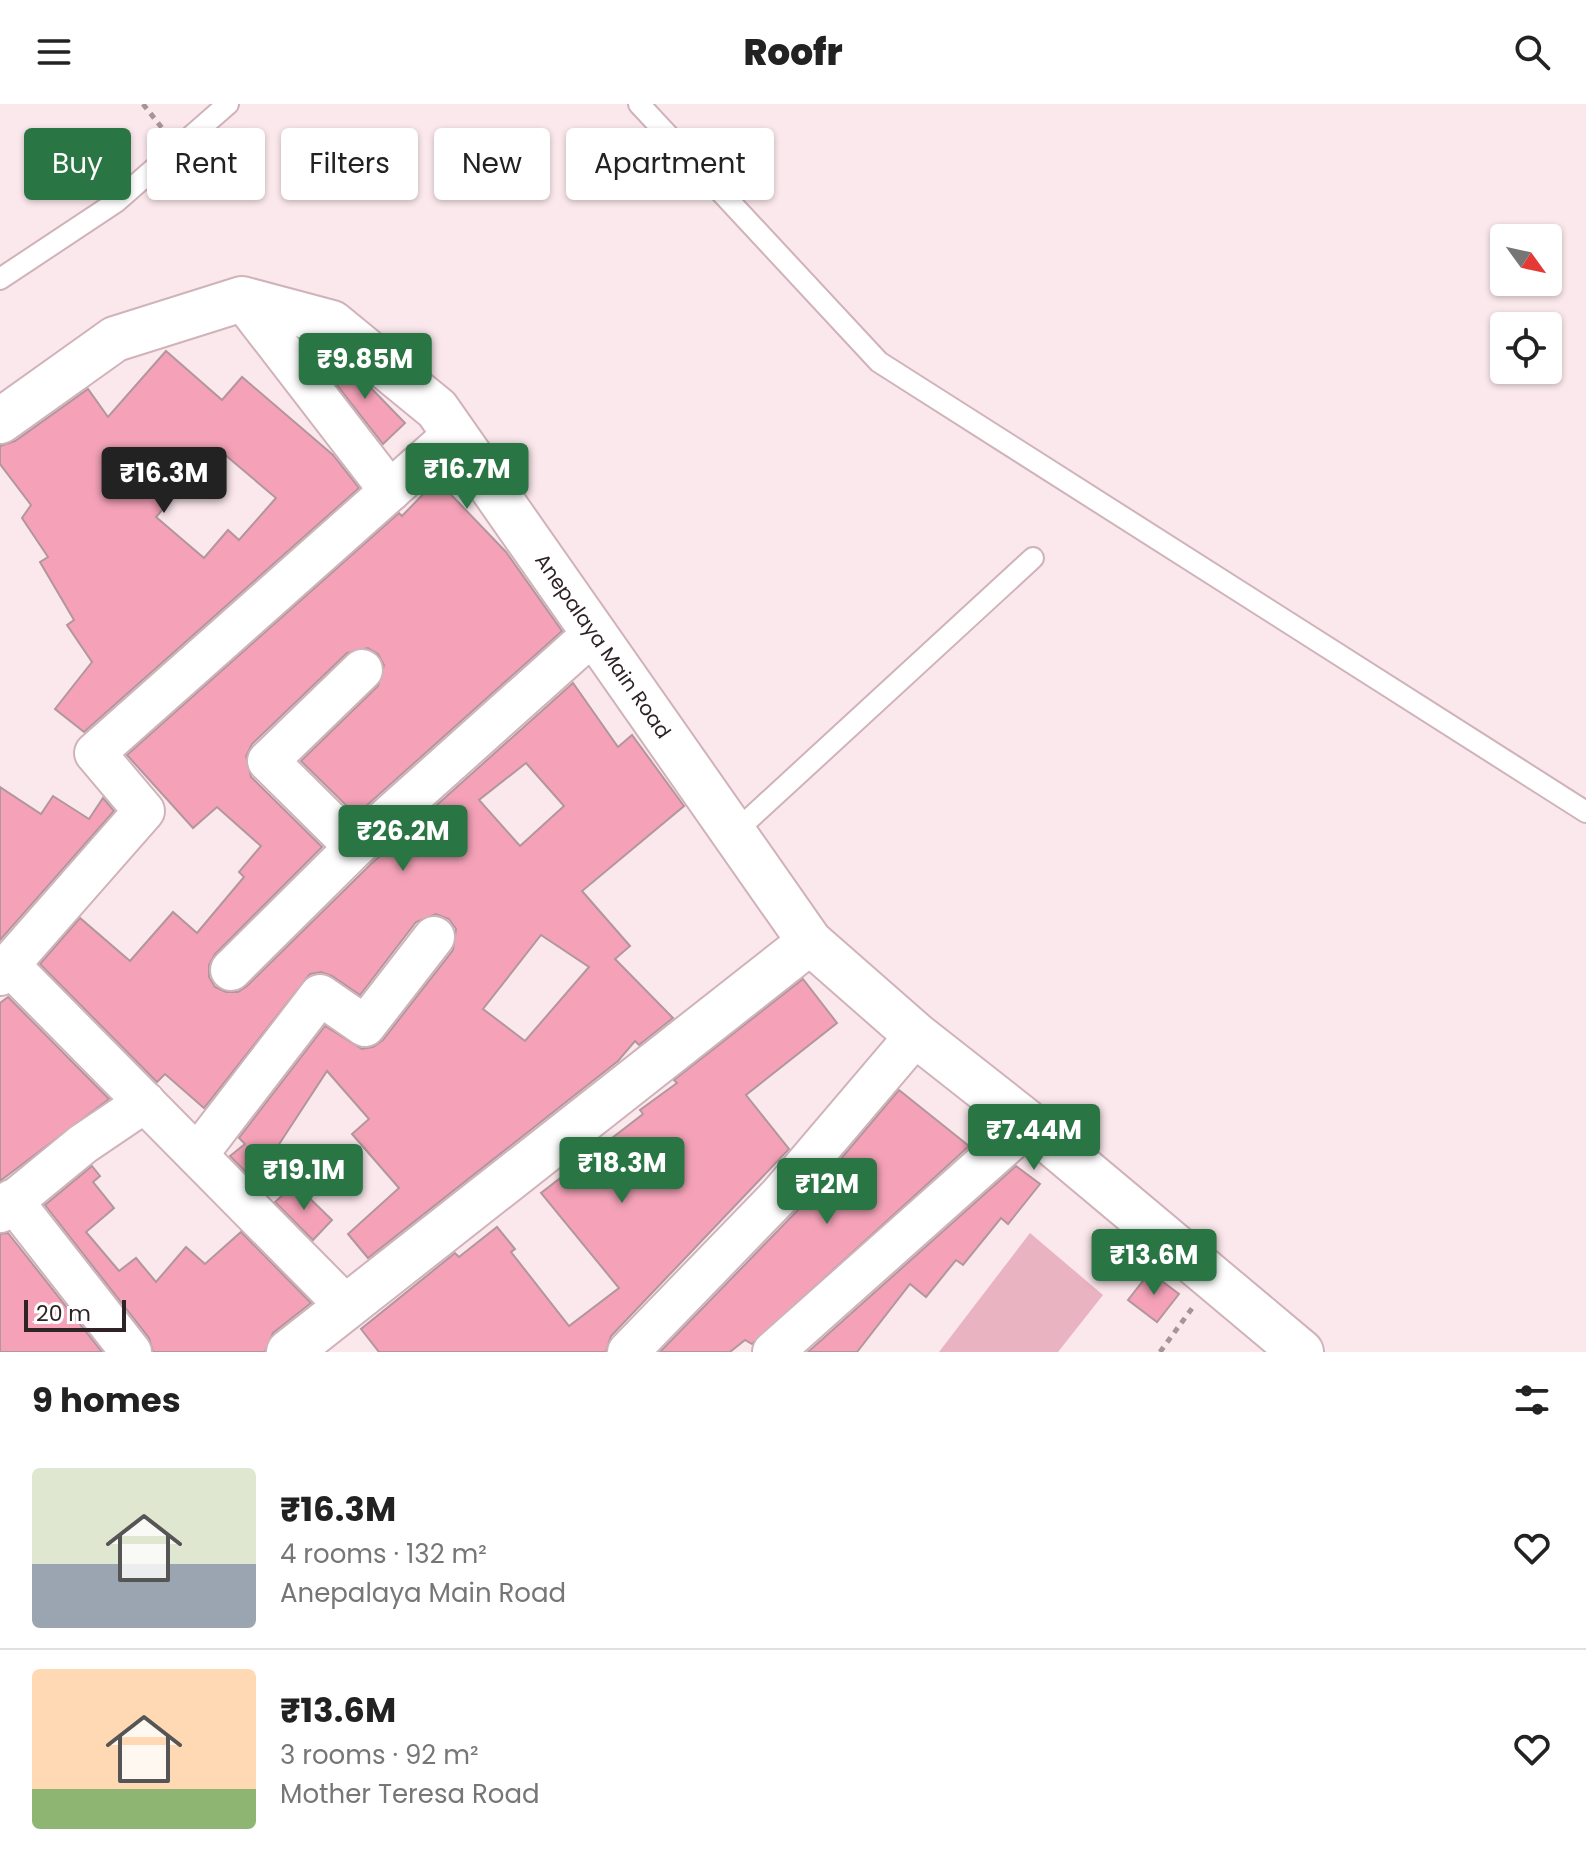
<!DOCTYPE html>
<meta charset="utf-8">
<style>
:root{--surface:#fff;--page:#f2f2f2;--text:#222;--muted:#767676;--line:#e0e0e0;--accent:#297544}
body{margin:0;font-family:Poppins,sans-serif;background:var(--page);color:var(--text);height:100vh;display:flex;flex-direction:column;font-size:30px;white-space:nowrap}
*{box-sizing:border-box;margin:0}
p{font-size:26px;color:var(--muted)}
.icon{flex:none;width:44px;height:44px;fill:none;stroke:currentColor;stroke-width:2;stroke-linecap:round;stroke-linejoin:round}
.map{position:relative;height:1248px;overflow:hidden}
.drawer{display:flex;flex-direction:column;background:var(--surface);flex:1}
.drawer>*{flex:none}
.banner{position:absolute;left:24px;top:24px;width:800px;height:72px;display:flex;gap:16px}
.needle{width:52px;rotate:123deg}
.buttons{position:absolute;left:1490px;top:120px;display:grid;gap:16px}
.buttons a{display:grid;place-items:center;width:72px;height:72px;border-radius:8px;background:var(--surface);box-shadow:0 2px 6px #0004;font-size:40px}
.scale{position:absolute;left:24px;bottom:20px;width:102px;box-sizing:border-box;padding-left:8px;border:4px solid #2f2326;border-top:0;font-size:22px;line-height:28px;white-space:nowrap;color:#2f2326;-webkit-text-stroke:6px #fff;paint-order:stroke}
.price{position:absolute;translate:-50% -68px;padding:0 18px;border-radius:8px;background:var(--accent);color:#fff;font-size:26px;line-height:52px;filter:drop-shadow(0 2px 4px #0008)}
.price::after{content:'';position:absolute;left:50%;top:48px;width:24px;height:18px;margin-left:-12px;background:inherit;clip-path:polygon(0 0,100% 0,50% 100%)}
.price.active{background:#222;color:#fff}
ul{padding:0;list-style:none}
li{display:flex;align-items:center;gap:24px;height:200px;padding:0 32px}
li+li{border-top:2px solid var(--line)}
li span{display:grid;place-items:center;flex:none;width:224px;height:160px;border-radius:8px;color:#555}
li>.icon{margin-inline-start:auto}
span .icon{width:96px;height:96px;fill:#fffc;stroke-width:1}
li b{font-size:34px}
h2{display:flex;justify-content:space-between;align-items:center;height:96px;padding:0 32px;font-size:34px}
.chip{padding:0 28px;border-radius:8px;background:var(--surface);box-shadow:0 2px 6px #0004;font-size:28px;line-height:72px}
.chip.active{background:var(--accent);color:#fff}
header{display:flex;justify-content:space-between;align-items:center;height:104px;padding:0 32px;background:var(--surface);font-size:36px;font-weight:800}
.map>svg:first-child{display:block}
.green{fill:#eab3c1}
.building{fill:#f5a2b8;stroke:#b2969d;stroke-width:2;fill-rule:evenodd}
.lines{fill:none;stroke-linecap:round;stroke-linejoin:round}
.lane-casing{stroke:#d0b3ba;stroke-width:24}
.street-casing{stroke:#d0b3ba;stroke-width:44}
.secondary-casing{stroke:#d0b3ba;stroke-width:48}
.path{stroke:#a59498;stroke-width:5;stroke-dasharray:6 6;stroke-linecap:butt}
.lane{stroke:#fff;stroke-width:20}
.street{stroke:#fff;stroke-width:40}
.secondary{stroke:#fff;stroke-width:44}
.labels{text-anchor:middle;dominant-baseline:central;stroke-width:6;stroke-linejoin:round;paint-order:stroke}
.street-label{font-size:20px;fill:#2f2326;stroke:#fff}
</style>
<header><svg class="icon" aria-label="menu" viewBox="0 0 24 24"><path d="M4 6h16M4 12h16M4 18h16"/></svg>Roofr<svg class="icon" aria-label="search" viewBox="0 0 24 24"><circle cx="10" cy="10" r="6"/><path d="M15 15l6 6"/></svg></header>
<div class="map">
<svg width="1586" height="1248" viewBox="0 0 1586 1248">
<rect width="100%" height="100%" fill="#fbe8ec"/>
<!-- green -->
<path class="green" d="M 1030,1129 L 1103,1191 L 1058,1248 L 939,1248 Z"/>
<!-- building -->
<g class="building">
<path d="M 166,247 L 222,296 L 242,273 L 333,351 L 359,384 L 84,628 L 55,605 L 92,558 L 67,521 L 74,516 L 40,458 L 48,453 L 22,414 L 31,401 L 0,360 L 0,342 L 15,337 L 88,285 L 108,313 ZM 217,344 L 276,394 L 239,436 L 228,426 L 204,454 L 156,413 Z"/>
<path d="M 334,253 L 370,283 L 405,319 L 383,340 L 323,263 Z"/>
<path d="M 437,376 L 506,448 L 562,527 L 356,711 L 301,657 L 378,582 L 384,561 L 378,550 L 368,544 L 347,549 L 252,640 L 246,652 L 251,673 L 322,743 L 215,850 L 209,861 L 209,873 L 215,883 L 226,888 L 238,888 L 247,882 L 371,760 L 573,579 L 618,643 L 632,631 L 684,702 L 582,787 L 630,842 L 615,855 L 673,914 L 639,941 L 635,937 L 618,957 L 368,1154 L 348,1130 L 399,1084 L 352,1030 L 369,1015 L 327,967 L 255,1077 L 230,1052 L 245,1040 L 239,1034 L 325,922 L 362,945 L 373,943 L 383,936 L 453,846 L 456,825 L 449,815 L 436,810 L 416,818 L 360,891 L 332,872 L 321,868 L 310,870 L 204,1004 L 165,970 L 157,978 L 40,860 L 80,814 L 130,857 L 173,808 L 197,829 L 244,773 L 239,768 L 261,742 L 217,703 L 193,724 L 127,651 L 399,409 L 402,412 ZM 526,659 L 564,702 L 520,742 L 479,696 ZM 541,831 L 589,863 L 525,937 L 483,905 Z"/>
<path d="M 0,683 L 41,710 L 53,692 L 89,715 L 103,694 L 114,707 L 0,836 Z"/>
<path d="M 803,875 L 837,919 L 746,991 L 789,1045 L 611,1232 L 606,1248 L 379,1248 L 361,1225 L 455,1149 L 459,1153 L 497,1123 L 515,1145 L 511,1148 L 569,1222 L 619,1184 L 541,1089 L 643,1010 L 640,1006 L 677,979 L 674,976 Z"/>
<path d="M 8,893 L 109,995 L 0,1077 L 0,899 Z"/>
<path d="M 899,986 L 969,1042 L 752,1240 L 745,1236 L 730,1248 L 660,1248 L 797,1107 Z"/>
<path d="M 92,1062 L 100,1072 L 93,1078 L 114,1104 L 86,1128 L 119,1167 L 136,1154 L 156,1178 L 186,1143 L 205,1160 L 241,1128 L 311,1199 L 273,1229 L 265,1248 L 153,1248 L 149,1234 L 45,1101 Z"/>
<path d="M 1016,1062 L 1040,1080 L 1008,1120 L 1001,1114 L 963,1161 L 956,1156 L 926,1193 L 910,1180 L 857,1248 L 808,1248 Z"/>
<path d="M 295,1080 L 332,1116 L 313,1136 L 275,1098 Z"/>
<path d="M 8,1129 L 102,1248 L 0,1248 L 0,1130 Z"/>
<path d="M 1150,1168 L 1179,1190 L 1157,1218 L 1128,1196 Z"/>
</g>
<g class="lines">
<!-- lane casing -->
<g class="lane-casing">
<g id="lane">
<path d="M 639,0 L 879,258 L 1586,708"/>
<path d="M 0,175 L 116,98 L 228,0"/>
<path d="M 734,729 L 1033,454"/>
</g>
</g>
<!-- street casing -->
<g class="street-casing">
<g id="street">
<path d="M 242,195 L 390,387"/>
<path d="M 355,743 L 268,657 L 362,566"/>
<path d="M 10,862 L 346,1202"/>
<path d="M 231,866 L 355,743 L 594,529"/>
<path d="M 0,871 L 144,707 L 95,649 L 455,329"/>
<path d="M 197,1051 L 320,891 L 365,922 L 434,833"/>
<path d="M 12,1096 L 131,1248"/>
<path d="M 0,1108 L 83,1040 L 145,998"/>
<path d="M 628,1248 L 780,1091 L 916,931"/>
<path d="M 773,1248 L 1029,1020"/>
</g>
</g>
<!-- secondary casing -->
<g class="secondary-casing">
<g id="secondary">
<path d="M 0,317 L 115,235 L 242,195 L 332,219 L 437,305 L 810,838 L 916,931 L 1029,1020 L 1301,1248"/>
<path d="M 289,1248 L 810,838"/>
</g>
</g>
<!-- path -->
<g class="path">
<path d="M 143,0 L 162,24"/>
<path d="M 1160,1248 L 1193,1203"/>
</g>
<!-- lane -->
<use href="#lane" class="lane"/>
<!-- street -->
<use href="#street" class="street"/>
<!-- secondary -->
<use href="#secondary" class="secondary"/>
</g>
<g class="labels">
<!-- street labels -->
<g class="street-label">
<text transform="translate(603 542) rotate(55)">Anepalaya Main Road</text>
</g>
</g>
</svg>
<div class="buttons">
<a><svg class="needle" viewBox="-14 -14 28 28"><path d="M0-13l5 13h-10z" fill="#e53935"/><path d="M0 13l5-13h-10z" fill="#767676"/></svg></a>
<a><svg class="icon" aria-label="locate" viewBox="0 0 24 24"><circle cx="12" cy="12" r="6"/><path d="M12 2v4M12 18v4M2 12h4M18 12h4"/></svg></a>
</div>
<div class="scale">20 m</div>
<b class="price" style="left:365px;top:297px">₹9.85M</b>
<b class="price" style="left:467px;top:407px">₹16.7M</b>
<b class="price active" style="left:164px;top:411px">₹16.3M</b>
<b class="price" style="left:403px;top:769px">₹26.2M</b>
<b class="price" style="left:1034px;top:1068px">₹7.44M</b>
<b class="price" style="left:622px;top:1101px">₹18.3M</b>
<b class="price" style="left:304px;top:1108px">₹19.1M</b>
<b class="price" style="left:827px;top:1122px">₹12M</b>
<b class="price" style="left:1154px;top:1193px">₹13.6M</b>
<div class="banner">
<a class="chip active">Buy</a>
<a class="chip">Rent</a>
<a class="chip">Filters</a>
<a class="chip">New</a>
<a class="chip">Apartment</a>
</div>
</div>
<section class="drawer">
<h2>9 homes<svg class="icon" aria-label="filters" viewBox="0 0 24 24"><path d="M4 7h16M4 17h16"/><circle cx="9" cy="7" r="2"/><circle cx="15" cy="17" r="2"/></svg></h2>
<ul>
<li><span style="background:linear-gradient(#dfe7d0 60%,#9aa5b1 0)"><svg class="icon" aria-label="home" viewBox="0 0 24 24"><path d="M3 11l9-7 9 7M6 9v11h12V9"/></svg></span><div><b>₹16.3M</b><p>4 rooms · 132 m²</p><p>Anepalaya Main Road</p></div><svg class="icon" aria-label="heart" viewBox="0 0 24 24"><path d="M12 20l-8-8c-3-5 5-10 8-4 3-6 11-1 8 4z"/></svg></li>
<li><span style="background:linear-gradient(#ffd9b3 75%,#8fb573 0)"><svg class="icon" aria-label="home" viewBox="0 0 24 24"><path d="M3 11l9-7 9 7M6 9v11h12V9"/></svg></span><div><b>₹13.6M</b><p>3 rooms · 92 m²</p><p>Mother Teresa Road</p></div><svg class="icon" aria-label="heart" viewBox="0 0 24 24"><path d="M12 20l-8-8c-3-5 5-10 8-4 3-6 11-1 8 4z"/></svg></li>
</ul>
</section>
